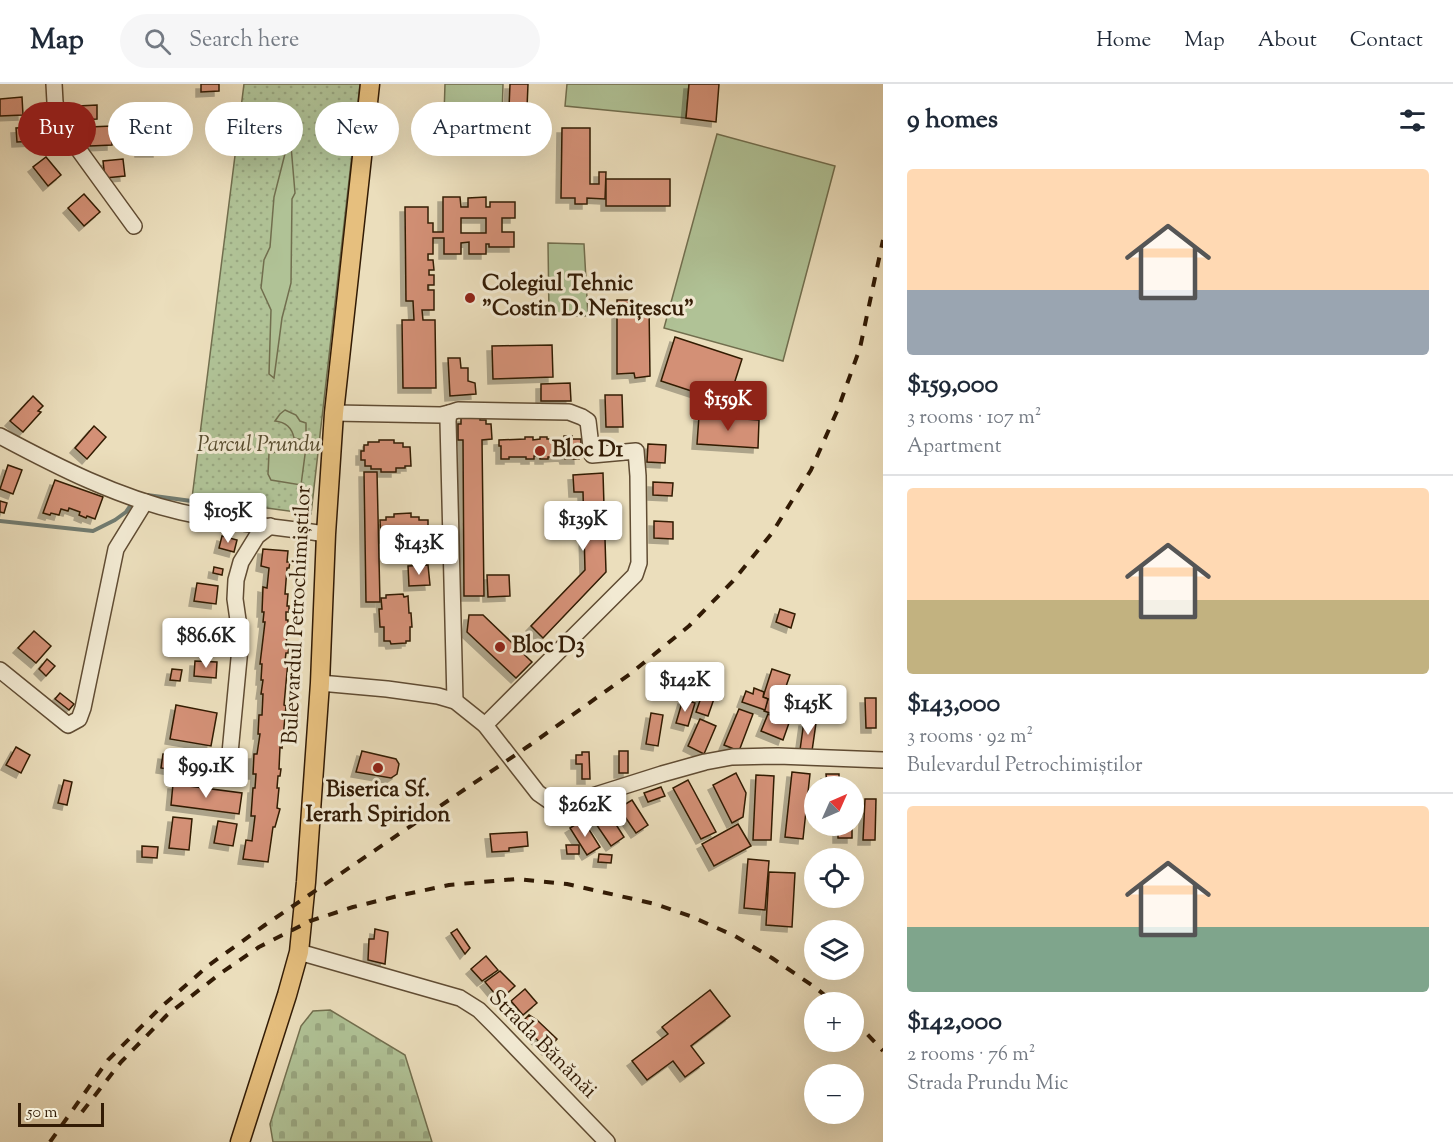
<!DOCTYPE html>
<meta charset="utf-8">
<style>
:root{--surface:#fff;--page:#f6f6f7;--text:#1f2937;--muted:#747a83;--line:#e0e1e3;--accent:#8f2418}
body{margin:0;font-family:"Sorts Mill Goudy",serif;background:var(--page);color:var(--text);height:100vh;display:flex;flex-direction:column;font-size:22px;white-space:nowrap}
*{box-sizing:border-box;margin:0}
p{font-size:20px;color:var(--muted)}
.icon{flex:none;width:33px;height:33px;fill:none;stroke:currentColor;stroke-width:2;stroke-linecap:round;stroke-linejoin:round}
.map{position:relative;flex:1;overflow:hidden}
.drawer{display:flex;flex-direction:column;background:var(--surface);width:570px}
.drawer>*{flex:none}
.banner{position:absolute;left:18px;top:18px;width:570px;height:54px;display:flex;gap:12px}
.needle{width:39px;rotate:45deg}
.tools{position:absolute;left:804px;top:692px;display:grid;gap:12px}
.tools a{display:grid;place-items:center;width:60px;height:60px;border-radius:50%;background:var(--surface);box-shadow:0 6px 24px #0002;font-size:30px}
.scale{position:absolute;left:18px;bottom:15px;width:86px;box-sizing:border-box;padding-left:6px;border:3px solid #321b05;border-top:0;font-size:16px;line-height:21px;white-space:nowrap;color:#321b05;-webkit-text-stroke:4px #f2ead3;paint-order:stroke}
.price{position:absolute;translate:-50% -51px;padding:0 14px;border-radius:6px;background:#fff;color:#222;font-size:20px;line-height:39px;filter:drop-shadow(0 2px 3px #0008)}
.price::after{content:'';position:absolute;left:50%;top:36px;width:18px;height:14px;margin-left:-9px;background:inherit;clip-path:polygon(0 0,100% 0,50% 100%)}
.price.on{background:var(--accent);color:#fff}
ul{padding:0;list-style:none}
li{display:grid;align-content:center;gap:12px;height:318px;padding:0 24px}
li+li{border-top:2px solid var(--line)}
li span{display:grid;place-items:center;height:186px;border-radius:6px;color:#555}
li>.icon{margin-inline-start:auto}
span .icon{width:108px;height:108px;fill:#fffc;stroke-width:1}
li b{font-size:26px}
h2{display:flex;justify-content:space-between;align-items:center;height:72px;padding:0 24px;font-size:26px}
.chip{padding:0 21px;border-radius:27px;background:var(--surface);box-shadow:0 6px 24px #0002;font-size:21px;line-height:54px}
.chip.on{background:var(--accent);color:#fff}
header{display:flex;align-items:center;gap:36px;box-sizing:border-box;height:84px;padding:0 30px;background:var(--surface);border-bottom:2px solid var(--line)}
header strong{font-size:28px}
nav{display:flex;gap:33px;margin-inline-start:auto;font-size:21px}
.search{width:420px;height:54px;background:var(--page);display:flex;align-items:center;gap:15px;box-sizing:border-box;padding:0 21px;border-radius:33px;color:var(--muted);font-size:22px}
main{display:flex;flex:1;min-height:0}
.map>svg:first-child{display:block}
.cemetery{fill:url(#cemetery-stones);stroke:#716e4e;stroke-width:1.5}
.park{fill:url(#park-dots);stroke:#716e4e;stroke-width:1.5}
.garden{fill:#b0c296;stroke:#716e4e;stroke-width:1.5}
.lines{fill:none;stroke-linecap:round;stroke-linejoin:round}
.stream{stroke:#717b70;stroke-width:4}
.building{fill:#d39076;stroke:#321b05;stroke-width:1.5;fill-rule:evenodd;filter:url(#shadow)}
.minor-casing{stroke:#604c33;stroke-width:18}
.major-casing{stroke:#321b05;stroke-width:21}
.minor{stroke:#f2ead3;stroke-width:15}
.major{stroke:#e6bf7e;stroke-width:18}
.rail{stroke:#321b05;stroke-width:4;stroke-dasharray:10 10;stroke-linecap:butt}
.poi-dot{fill:#8f2418;stroke:#f2ead3;stroke-width:2}
.labels{text-anchor:middle;dominant-baseline:central;stroke-width:6;stroke-linejoin:round;paint-order:stroke}
.poi-label{font-size:22px;font-weight:bold;fill:#321b05;stroke:#f2ead3;text-anchor:start}
.park-label{font-size:22px;font-style:italic;fill:#584d30;stroke:#f2ead3}
.street-label{font-size:22px;fill:#321b05;stroke:#f2ead3}
</style>
<header>
<strong>Map</strong>
<div class="search"><svg class="icon" aria-label="search" viewBox="0 0 24 24"><circle cx="10" cy="10" r="6"/><path d="M15 15l6 6"/></svg>Search here</div>
<nav><a>Home</a><a>Map</a><a>About</a><a>Contact</a></nav>
</header>
<main>
<div class="map">
<svg width="883" height="1058" viewBox="0 0 883 1058">
<defs>
<pattern id="cemetery-stones" width="16" height="16" patternUnits="userSpaceOnUse" patternTransform="scale(1.5)"><rect width="16" height="16" fill="#b0c296"/><path d="M2 7V4a2 2 0 0 1 4 0v3zM10 15v-3a2 2 0 0 1 4 0v3z" fill="#98a680"/></pattern>
<pattern id="park-dots" width="8" height="8" patternUnits="userSpaceOnUse" patternTransform="scale(1.5)"><rect width="8" height="8" fill="#b0c296"/><path d="M2 2h.1M6 6h.1" fill="none" stroke="#98a680" stroke-width="1.8" stroke-linecap="round"/></pattern>
<filter id="shadow"><feDropShadow dx="-5" dy="5" stdDeviation="0" flood-color="#0004"/></filter>
</defs>
<rect width="100%" height="100%" fill="#ebdebc"/>
<filter id="stains"><feTurbulence type="fractalNoise" baseFrequency=".00333" numOctaves="4"/><feColorMatrix values="0 0 0 0 .2 0 0 0 0 .09 0 0 0 0 .02 0 0 0 .5 -.17"/></filter>
<radialGradient id="worn" r=".72"><stop offset=".6" stop-color="#630" stop-opacity="0"/><stop offset="1" stop-color="#630" stop-opacity=".3"/></radialGradient>
<!-- cemetery -->
<path class="cemetery" d="M 330,926 L 405,971 L 432,1058 L 273,1058 L 270,1040 L 301,942 L 313,927 Z"/>
<!-- park -->
<path class="park" d="M 244,0 L 360,0 L 311,430 L 192,414 Z"/>
<!-- garden -->
<g class="garden">
<path d="M 445,0 L 503,0 L 502,34 L 444,31 Z"/>
<path d="M 567,0 L 689,0 L 686,34 L 565,22 Z"/>
<path d="M 290,50 L 295,109 L 292,115 L 291,199 L 282,234 L 274,294 L 269,290 L 271,226 L 261,204 L 264,176 L 270,163 L 274,113 Z"/>
<path d="M 717,50 L 835,82 L 783,277 L 664,244 Z"/>
<path d="M 548,159 L 584,160 L 588,232 L 549,231 Z"/>
<path d="M 285,326 L 296,331 L 300,337 L 306,339 L 306,350 L 303,356 L 294,354 C 292,344 285,338 275,337 L 280,330 Z"/>
<path d="M 293,360 L 306,363 L 301,401 L 271,396 L 268,390 L 269,369 C 279,368 286,367 293,360 Z"/>
</g>
<g class="lines">
<!-- stream -->
<g class="stream">
<path d="M 147,411 L 221,421"/>
<path d="M 0,437 L 93,447 L 115,436 L 126,428 L 133,418"/>
</g>
</g>
<!-- building -->
<g class="building">
<path d="M 201,0 L 219,0 L 219,7 L 201,8 Z"/>
<path d="M 510,0 L 528,0 L 527,24 L 509,24 Z"/>
<path d="M 689,0 L 719,0 L 716,38 L 686,34 Z"/>
<path d="M 22,13 L 23,31 L 0,32 L 0,15 Z"/>
<path d="M 97,21 L 97,35 L 79,36 L 78,22 Z"/>
<path d="M 112,42 L 112,61 L 90,62 L 89,43 Z"/>
<path d="M 36,43 L 36,57 L 17,58 L 16,44 Z"/>
<path d="M 562,44 L 590,44 L 590,100 L 599,100 L 599,88 L 606,88 L 605,115 L 587,114 L 587,120 L 575,120 L 575,114 L 561,114 Z"/>
<path d="M 139,49 L 157,49 L 158,68 L 140,68 Z"/>
<path d="M 46,73 L 61,91 L 48,102 L 33,83 Z"/>
<path d="M 123,75 L 125,92 L 105,94 L 103,77 Z"/>
<rect x="606" y="95" width="64" height="27"/>
<path d="M 84,110 L 100,128 L 84,142 L 68,124 Z"/>
<path d="M 443,113 L 460,113 L 461,123 L 468,123 L 468,114 L 486,113 L 486,123 L 490,123 L 490,118 L 515,118 L 515,134 L 502,134 L 502,148 L 514,148 L 514,163 L 489,163 L 489,160 L 486,160 L 486,170 L 469,170 L 469,158 L 461,159 L 461,170 L 444,170 L 444,154 L 433,154 L 433,170 L 428,170 L 428,176 L 433,176 L 434,186 L 429,186 L 429,191 L 434,191 L 434,201 L 428,201 L 428,206 L 434,206 L 434,226 L 422,226 L 423,236 L 435,236 L 436,304 L 403,304 L 402,236 L 414,236 L 413,217 L 406,217 L 405,123 L 428,123 L 428,139 L 433,139 L 433,148 L 443,148 ZM 461,134 L 486,134 L 486,149 L 461,149 Z"/>
<path d="M 617,216 L 631,216 L 632,220 L 649,221 L 650,292 L 635,294 L 634,289 L 617,290 Z"/>
<path d="M 675,253 L 742,275 L 728,319 L 661,297 Z"/>
<path d="M 552,261 L 553,293 L 493,295 L 492,262 Z"/>
<path d="M 448,274 L 460,274 L 461,284 L 468,284 L 468,297 L 475,299 L 476,310 L 450,312 Z"/>
<path d="M 570,299 L 571,317 L 541,317 L 541,300 Z"/>
<path d="M 605,311 L 622,311 L 623,343 L 606,343 Z"/>
<path d="M 33,312 L 43,322 L 38,327 L 41,328 L 23,348 L 10,337 Z"/>
<path d="M 699,332 L 759,336 L 758,364 L 697,360 Z"/>
<path d="M 461,333 L 480,333 L 480,336 L 486,336 L 486,340 L 491,340 L 492,355 L 482,356 L 484,512 L 464,512 L 463,356 L 458,356 L 458,340 L 461,340 Z"/>
<path d="M 94,342 L 106,353 L 87,375 L 75,364 Z"/>
<path d="M 564,352 L 572,352 L 571,355 L 581,355 L 581,361 L 578,361 L 579,375 L 565,375 L 564,372 L 548,373 L 548,375 L 540,375 L 540,372 L 534,372 L 534,375 L 526,375 L 526,373 L 509,373 L 509,375 L 501,375 L 501,362 L 499,362 L 499,356 L 525,355 L 525,353 L 533,353 L 533,356 L 540,355 L 540,353 L 547,353 L 547,355 L 564,355 Z"/>
<path d="M 379,356 L 394,356 L 394,359 L 403,359 L 403,363 L 410,363 L 411,382 L 405,382 L 405,384 L 396,384 L 396,388 L 381,388 L 381,385 L 371,385 L 371,382 L 365,382 L 365,376 L 361,376 L 361,367 L 364,367 L 364,361 L 368,361 L 368,358 L 379,358 Z"/>
<path d="M 648,360 L 666,361 L 665,379 L 647,378 Z"/>
<path d="M 8,381 L 22,386 L 13,410 L 0,405 Z"/>
<path d="M 364,388 L 377,388 L 380,518 L 366,518 Z"/>
<path d="M 603,389 L 606,488 L 543,554 L 531,542 L 585,486 L 583,408 L 574,408 L 573,391 Z"/>
<path d="M 55,396 L 103,413 L 95,435 L 87,432 L 86,434 L 79,431 L 80,428 L 69,424 L 68,427 L 61,425 L 59,431 L 51,429 L 50,431 L 43,429 Z"/>
<path d="M 653,398 L 673,399 L 672,412 L 653,411 Z"/>
<path d="M 0,417 L 7,419 L 4,429 L 0,428 Z"/>
<path d="M 411,429 L 411,433 L 419,433 L 419,436 L 428,436 L 428,452 L 421,452 L 421,457 L 414,457 L 414,459 L 394,460 L 394,456 L 388,456 L 388,454 L 381,454 L 380,436 L 386,436 L 386,433 L 394,433 L 394,430 Z"/>
<path d="M 654,437 L 673,438 L 673,455 L 654,454 Z"/>
<path d="M 222,452 L 237,456 L 234,468 L 219,464 Z"/>
<path d="M 263,465 L 288,467 L 287,478 L 290,478 L 289,484 L 287,484 L 285,510 L 288,510 L 287,522 L 289,522 L 289,528 L 286,528 L 286,536 L 288,536 L 286,563 L 289,563 L 288,569 L 286,569 L 285,577 L 288,577 L 284,621 L 286,622 L 282,664 L 280,663 L 279,685 L 281,685 L 280,692 L 278,692 L 277,704 L 279,704 L 277,724 L 280,725 L 275,743 L 273,743 L 268,778 L 243,775 L 246,756 L 252,757 L 255,732 L 251,732 L 253,704 L 255,704 L 256,690 L 253,690 L 254,670 L 257,670 L 260,650 L 258,650 L 259,631 L 262,631 L 263,610 L 261,610 L 263,596 L 261,596 L 262,580 L 260,580 L 265,538 L 263,538 L 264,528 L 262,528 L 263,503 L 267,504 L 269,484 L 261,482 Z"/>
<path d="M 428,481 L 430,501 L 409,502 L 408,482 Z"/>
<path d="M 214,483 L 223,485 L 222,491 L 213,489 Z"/>
<path d="M 487,491 L 509,491 L 510,512 L 488,513 Z"/>
<path d="M 197,499 L 218,502 L 216,520 L 194,517 Z"/>
<path d="M 403,510 L 404,513 L 408,512 L 409,529 L 411,529 L 412,543 L 410,543 L 410,557 L 406,557 L 406,559 L 391,560 L 390,557 L 384,557 L 384,543 L 380,543 L 379,525 L 382,525 L 381,514 L 386,514 L 386,511 Z"/>
<path d="M 780,525 L 795,530 L 791,544 L 776,538 Z"/>
<path d="M 469,531 L 483,531 L 532,578 L 516,594 L 467,548 Z"/>
<path d="M 34,547 L 51,562 L 36,579 L 18,564 Z"/>
<path d="M 207,552 L 219,553 L 217,565 L 205,564 Z"/>
<path d="M 47,575 L 55,582 L 46,592 L 39,585 Z"/>
<path d="M 195,577 L 217,578 L 216,594 L 194,592 Z"/>
<path d="M 172,585 L 182,586 L 180,597 L 170,596 Z"/>
<path d="M 772,585 L 790,591 L 776,631 L 764,627 L 768,615 L 763,613 Z"/>
<path d="M 754,604 L 764,608 L 763,613 L 768,615 L 765,626 L 742,618 L 746,607 L 753,610 Z"/>
<path d="M 704,605 L 716,609 L 708,632 L 696,628 Z"/>
<path d="M 60,609 L 74,620 L 69,626 L 55,615 Z"/>
<path d="M 865,614 L 876,614 L 876,644 L 866,644 Z"/>
<path d="M 683,615 L 695,619 L 688,642 L 676,639 Z"/>
<path d="M 176,621 L 217,629 L 211,662 L 170,655 Z"/>
<path d="M 739,625 L 753,630 L 739,667 L 724,661 Z"/>
<path d="M 651,629 L 663,631 L 658,662 L 646,660 Z"/>
<path d="M 768,630 L 789,639 L 783,656 L 761,647 Z"/>
<path d="M 700,635 L 716,642 L 704,670 L 688,662 Z"/>
<path d="M 804,637 L 816,639 L 812,667 L 800,666 Z"/>
<path d="M 16,663 L 30,671 L 21,689 L 6,681 Z"/>
<path d="M 362,667 L 396,675 L 399,680 L 397,690 L 391,694 L 356,688 Z"/>
<rect x="619" y="667" width="9" height="22"/>
<path d="M 582,668 L 589,668 L 590,695 L 582,695 L 582,680 L 576,680 L 576,671 L 582,671 Z"/>
<path d="M 163,670 L 194,675 L 191,689 L 161,684 Z"/>
<path d="M 792,688 L 810,690 L 803,755 L 785,753 Z"/>
<path d="M 736,689 L 746,709 L 743,733 L 732,739 L 713,701 Z"/>
<path d="M 826,690 L 839,690 L 839,702 L 827,702 Z"/>
<path d="M 756,691 L 774,692 L 771,756 L 753,756 Z"/>
<path d="M 64,696 L 72,698 L 67,721 L 58,719 Z"/>
<path d="M 688,696 L 716,748 L 701,755 L 673,704 Z"/>
<path d="M 173,700 L 242,709 L 239,730 L 171,721 Z"/>
<path d="M 661,703 L 665,712 L 648,718 L 644,709 Z"/>
<path d="M 865,715 L 876,715 L 875,756 L 863,756 Z"/>
<path d="M 632,716 L 648,741 L 636,749 L 619,724 Z"/>
<path d="M 608,728 L 624,753 L 611,762 L 594,737 Z"/>
<path d="M 173,733 L 192,735 L 189,766 L 169,764 Z"/>
<path d="M 583,736 L 600,763 L 587,771 L 570,744 Z"/>
<path d="M 218,737 L 237,740 L 233,762 L 214,759 Z"/>
<path d="M 738,740 L 751,762 L 714,782 L 702,760 Z"/>
<rect x="838" y="741" width="14" height="13"/>
<path d="M 527,748 L 528,762 L 509,764 L 509,767 L 492,768 L 490,750 Z"/>
<path d="M 566,761 L 579,761 L 579,770 L 567,770 Z"/>
<path d="M 142,762 L 158,763 L 157,774 L 142,773 Z"/>
<path d="M 599,770 L 612,771 L 611,779 L 598,778 Z"/>
<path d="M 748,775 L 769,777 L 765,826 L 744,824 Z"/>
<path d="M 769,788 L 795,789 L 792,843 L 766,841 Z"/>
<path d="M 375,845 L 388,848 L 385,880 L 368,876 L 369,855 L 374,855 Z"/>
<path d="M 457,845 L 470,864 L 465,870 L 451,849 Z"/>
<path d="M 486,872 L 498,886 L 482,897 L 471,885 Z"/>
<path d="M 500,887 L 515,902 L 500,916 L 485,898 Z"/>
<path d="M 525,905 L 537,919 L 523,931 L 511,917 Z"/>
<path d="M 710,906 L 730,932 L 691,962 L 704,979 L 685,993 L 673,977 L 647,996 L 632,977 L 668,950 L 662,943 Z"/>
<path d="M 529,931 L 537,936 L 557,955 L 547,966 L 521,939 Z"/>
</g>
<g class="lines">
<!-- minor casing -->
<g class="minor-casing">
<g id="minor">
<path d="M 54,0 L 55,18 L 60,40 L 134,142"/>
<path d="M 334,329 L 441,331 L 449,329 L 448,337 L 455,617"/>
<path d="M 449,329 L 458,326 L 569,328 L 582,333 L 588,337 L 592,371 L 636,367 L 638,392 L 639,479 L 635,491 L 485,641"/>
<path d="M 0,352 C 58,383 117,413 181,428 C 229,439 278,443 326,450"/>
<path d="M 0,586 L 68,641 L 79,635 L 83,624 L 116,465 L 145,418"/>
<path d="M 320,599 L 387,605 L 438,612 L 455,617 L 485,641 L 538,709 L 551,718 L 564,721 L 662,690 L 705,678 L 732,673 L 778,672 L 883,676"/>
<path d="M 230,669 L 240,564 L 238,536 L 235,515 L 236,496 L 241,478 L 257,452 L 270,442"/>
<path d="M 299,868 L 460,914 L 479,926 L 495,942 L 607,1058"/>
</g>
</g>
<!-- major casing -->
<g class="major-casing">
<path id="major" d="M 240,1058 L 287,911 L 299,868 L 306,798 L 320,599 L 326,450 L 334,329 L 370,0"/>
</g>
<!-- minor -->
<use href="#minor" class="minor"/>
<!-- major -->
<use href="#major" class="major"/>
<!-- rail -->
<g class="rail">
<path d="M 854,936 L 883,967"/>
<path d="M 82,1028 L 121,978 L 167,931 L 221,889 L 259,863 L 310,837 L 353,823 L 402,811 L 449,801 L 516,795 L 567,800 L 655,820 L 690,832 L 735,852 L 772,874 L 816,904 L 833,918"/>
<path d="M 50,1058 L 108,976 L 160,924 L 209,881 L 265,841 L 530,661 L 630,590 L 689,542 L 733,497 L 772,449 L 811,386 L 838,325 L 860,264 L 883,156"/>
</g>
</g>
<!-- markers -->
<g class="poi-dot">
<circle cx="470" cy="214" r="6"/>
<circle cx="540" cy="367" r="6"/>
<circle cx="500" cy="563" r="6"/>
<circle cx="378" cy="684" r="6"/>
</g>
<g class="labels">
<!-- poi labels -->
<g class="poi-label">
<text x="482" y="201">Colegiul Tehnic<tspan x="482" dy="25">"Costin D. Nenițescu"</tspan></text>
<text x="552" y="367">Bloc D1</text>
<text x="512" y="563">Bloc D3</text>
<text x="378" y="707" text-anchor="middle">Biserica Sf.<tspan x="378" dy="25">Ierarh Spiridon</tspan></text>
</g>
<!-- park labels -->
<g class="park-label">
<text x="259" y="362">Parcul Prundu</text>
</g>
<!-- street labels -->
<g class="street-label">
<text transform="translate(298 531) rotate(-87)">Bulevardul Petrochimiștilor</text>
<text transform="translate(542 961) rotate(45)">Strada Bănănăi</text>
</g>
</g>
<rect width="100%" height="100%" filter="url(#stains)"/>
<rect width="100%" height="100%" fill="url(#worn)"/>
</svg>
<div class="tools">
<a><svg class="needle" viewBox="-14 -14 28 28"><path d="M0-13l5 13h-10z" fill="#e53935"/><path d="M0 13l5-13h-10z" fill="#747a83"/></svg></a>
<a><svg class="icon" aria-label="locate" viewBox="0 0 24 24"><circle cx="12" cy="12" r="6"/><path d="M12 2v4M12 18v4M2 12h4M18 12h4"/></svg></a>
<a><svg class="icon" aria-label="layers" viewBox="0 0 24 24"><path d="M12 4l9 5-9 5-9-5zM3 14l9 5 9-5"/></svg></a>
<a>+</a>
<a>−</a>
</div>
<div class="scale">50 m</div>
<b class="price on" style="left:728px;top:348px">$159K</b>
<b class="price" style="left:228px;top:460px">$105K</b>
<b class="price" style="left:583px;top:468px">$139K</b>
<b class="price" style="left:419px;top:492px">$143K</b>
<b class="price" style="left:206px;top:585px">$86.6K</b>
<b class="price" style="left:685px;top:629px">$142K</b>
<b class="price" style="left:808px;top:652px">$145K</b>
<b class="price" style="left:206px;top:715px">$99.1K</b>
<b class="price" style="left:585px;top:754px">$262K</b>
<div class="banner">
<a class="chip on">Buy</a>
<a class="chip">Rent</a>
<a class="chip">Filters</a>
<a class="chip">New</a>
<a class="chip">Apartment</a>
</div>
</div>
<section class="drawer">
<h2>9 homes<svg class="icon" aria-label="filters" viewBox="0 0 24 24"><path d="M4 7h16M4 17h16"/><circle cx="9" cy="7" r="2"/><circle cx="15" cy="17" r="2"/></svg></h2>
<ul>
<li><span style="background:linear-gradient(#ffd9b3 65%,#9aa5b1 0)"><svg class="icon" aria-label="home" viewBox="0 0 24 24"><path d="M3 11l9-7 9 7M6 9v11h12V9"/></svg></span><div><b>$159,000</b><p>3 rooms · 107 m²</p><p>Apartment</p></div></li>
<li><span style="background:linear-gradient(#ffd9b3 60%,#c2b280 0)"><svg class="icon" aria-label="home" viewBox="0 0 24 24"><path d="M3 11l9-7 9 7M6 9v11h12V9"/></svg></span><div><b>$143,000</b><p>3 rooms · 92 m²</p><p>Bulevardul Petrochimiștilor</p></div></li>
<li><span style="background:linear-gradient(#ffd9b3 65%,#7fa58c 0)"><svg class="icon" aria-label="home" viewBox="0 0 24 24"><path d="M3 11l9-7 9 7M6 9v11h12V9"/></svg></span><div><b>$142,000</b><p>2 rooms · 76 m²</p><p>Strada Prundu Mic</p></div></li>
</ul>
</section>
</main>
